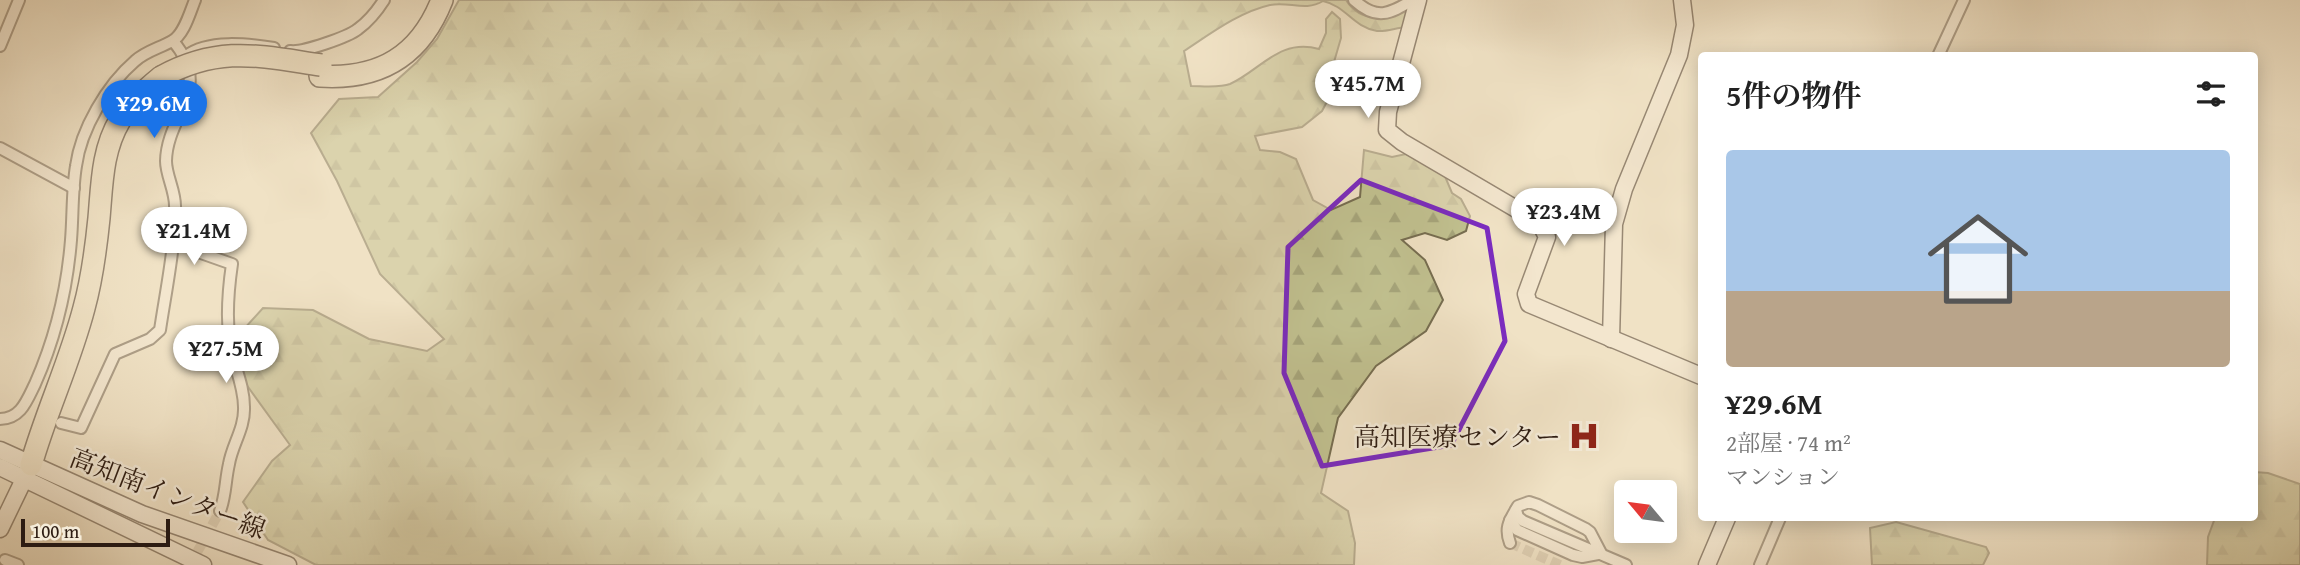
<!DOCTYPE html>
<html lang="ja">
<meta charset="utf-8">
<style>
:root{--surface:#fff;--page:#f2f2f2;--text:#222;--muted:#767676;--accent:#1a73e8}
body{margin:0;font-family:"Gentium Book Plus","Noto Serif JP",serif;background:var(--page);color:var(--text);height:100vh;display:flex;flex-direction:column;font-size:26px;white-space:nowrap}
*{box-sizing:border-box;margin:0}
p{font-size:23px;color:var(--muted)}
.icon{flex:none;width:38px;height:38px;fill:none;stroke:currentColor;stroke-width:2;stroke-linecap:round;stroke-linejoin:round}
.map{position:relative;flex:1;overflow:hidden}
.sheet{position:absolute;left:1698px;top:52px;width:560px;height:469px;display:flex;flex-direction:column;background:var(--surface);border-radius:7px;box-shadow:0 4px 18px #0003}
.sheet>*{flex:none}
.needle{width:46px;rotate:299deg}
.fabs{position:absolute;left:1614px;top:480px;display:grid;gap:14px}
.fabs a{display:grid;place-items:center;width:63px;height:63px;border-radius:7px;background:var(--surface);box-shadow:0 4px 18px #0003;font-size:35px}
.scale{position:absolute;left:21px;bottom:18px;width:149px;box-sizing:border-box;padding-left:7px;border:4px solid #2d1c12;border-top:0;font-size:19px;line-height:24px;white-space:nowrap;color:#2d1c12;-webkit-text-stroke:5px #f5ecd9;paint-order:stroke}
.price{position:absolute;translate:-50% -60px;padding:0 16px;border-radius:24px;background:#fff;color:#222;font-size:23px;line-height:46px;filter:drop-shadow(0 2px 4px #0008)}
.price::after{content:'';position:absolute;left:50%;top:42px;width:21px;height:16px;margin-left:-10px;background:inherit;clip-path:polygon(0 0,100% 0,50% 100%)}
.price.on{background:var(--accent);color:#fff}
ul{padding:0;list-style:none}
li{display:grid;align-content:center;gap:14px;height:371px;padding:0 28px}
li span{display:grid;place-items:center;height:217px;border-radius:7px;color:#555}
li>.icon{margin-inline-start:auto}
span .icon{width:126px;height:126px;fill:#fffc;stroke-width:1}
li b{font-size:30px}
h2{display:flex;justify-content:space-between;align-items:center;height:84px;padding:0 28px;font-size:30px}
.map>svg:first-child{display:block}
.forest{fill:url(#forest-firs);stroke:#776e51;stroke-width:2}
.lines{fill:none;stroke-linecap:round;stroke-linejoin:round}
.street-tunnel{stroke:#c9baa1;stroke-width:10;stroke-dasharray:10 5;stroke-linecap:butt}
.street-casing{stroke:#5e4e3f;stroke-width:14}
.secondary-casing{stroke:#2d1c12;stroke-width:19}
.highway-casing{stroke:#2d1c12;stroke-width:24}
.street{stroke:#f5ecd9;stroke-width:10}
.secondary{stroke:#f5ecd9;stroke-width:16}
.highway{stroke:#f0e2c5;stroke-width:21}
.highway-bridge-casing{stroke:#2d1c12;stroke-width:24;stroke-linecap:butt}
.highway-bridge{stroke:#f0e2c5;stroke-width:21}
.marked{fill:none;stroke:#7b2cbf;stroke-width:5;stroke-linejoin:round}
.labels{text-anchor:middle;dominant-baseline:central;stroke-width:5;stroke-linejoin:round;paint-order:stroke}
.poi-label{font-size:26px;fill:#2d1c12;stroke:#f5ecd9;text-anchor:end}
.street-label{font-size:26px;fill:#2d1c12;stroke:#f5ecd9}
</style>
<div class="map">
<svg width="2300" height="565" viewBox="0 0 2300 565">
<defs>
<pattern id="forest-firs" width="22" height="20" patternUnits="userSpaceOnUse" patternTransform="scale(1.75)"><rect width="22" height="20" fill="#c1c190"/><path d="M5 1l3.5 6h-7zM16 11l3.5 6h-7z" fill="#a6a57b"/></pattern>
</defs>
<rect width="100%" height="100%" fill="#f0e2c5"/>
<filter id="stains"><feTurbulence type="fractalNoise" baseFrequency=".00286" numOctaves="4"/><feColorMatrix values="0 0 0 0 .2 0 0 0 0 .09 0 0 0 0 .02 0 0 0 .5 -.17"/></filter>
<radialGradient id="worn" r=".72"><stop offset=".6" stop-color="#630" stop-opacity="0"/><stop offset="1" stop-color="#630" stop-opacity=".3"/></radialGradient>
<!-- forest -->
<g class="forest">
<path d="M 459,0 L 1346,0 C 1362,25 1386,18 1409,9 L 1405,27 C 1396,28 1385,32 1377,31 C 1353,27 1346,6 1323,1 C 1305,12 1289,1 1270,5 C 1239,12 1210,34 1184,51 L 1191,86 C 1202,86 1220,88 1230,84 C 1261,70 1279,38 1319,49 L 1326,33 L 1326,19 L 1332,12 L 1340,19 L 1341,38 L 1334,62 L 1340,77 L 1322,111 L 1302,127 L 1255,136 L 1260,150 L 1280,152 L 1296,159 L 1313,200 L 1331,210 L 1360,197 L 1364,150 L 1392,157 L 1406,154 L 1444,174 L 1452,193 L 1461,199 L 1470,216 L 1466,231 L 1447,240 L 1425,233 L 1402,240 L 1425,260 L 1443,300 L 1426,331 L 1376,366 L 1338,418 L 1321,493 L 1348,511 L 1355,543 L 1354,565 L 316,565 L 268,540 L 243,502 L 272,461 L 290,445 L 243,380 L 227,369 L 243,330 L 263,308 L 313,310 L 369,339 L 427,351 L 444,339 L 380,274 L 337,181 L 311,133 L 339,99 L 378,97 L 417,62 L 437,39 Z"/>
<path d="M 2254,472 L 2268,473 L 2300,484 L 2300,565 L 2207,565 L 2208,537 L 2215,518 L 2254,518 Z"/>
<path d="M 1896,522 L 1986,547 L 1989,553 L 1983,565 L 1872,565 L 1870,528 Z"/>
</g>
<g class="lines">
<!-- street-tunnel -->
<g class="street-tunnel">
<path d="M 1510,543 L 1560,565"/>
<path d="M 190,565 L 220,511"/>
</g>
<!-- street casing -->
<g class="street-casing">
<g id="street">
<path d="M 1354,0 C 1377,21 1389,14 1413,0"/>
<path d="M 0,46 L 19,0"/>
<path d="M 290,51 C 302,53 348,37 358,29 C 369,21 377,11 384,0"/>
<path d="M 186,56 C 208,39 248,44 274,48"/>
<path d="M 1938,56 L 1964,0"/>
<path d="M 0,148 L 74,188"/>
<path d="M 173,236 L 198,252 L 232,264 C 228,291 226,318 230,345 C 234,366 244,385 244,407 C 245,428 232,445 229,464 C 225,481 226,495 220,511"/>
<path d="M 0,419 C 21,419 27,400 35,384 C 55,339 67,290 71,240 C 73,216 72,190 76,166 C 81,129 107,85 135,61 C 146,51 160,48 172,41 C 184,35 190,12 195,0"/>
<path d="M 61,423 L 81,428 L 115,354 L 150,339 L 160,330 C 166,290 175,248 175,208 C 176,192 166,176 166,161 C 167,114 214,89 173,41"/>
<path d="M 1516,510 L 1518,517 L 1523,521 L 1626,565"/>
<path d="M 1510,520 L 1517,530 L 1573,555 L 1582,557 L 1598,554"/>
<path d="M 1510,543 C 1504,527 1510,520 1518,506 L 1529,502 L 1538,505 L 1586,529 L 1590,532 L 1601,553"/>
<path d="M 5,560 L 18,565"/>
<path d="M 1760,565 L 1780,518"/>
</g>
</g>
<!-- secondary casing -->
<g class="secondary-casing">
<g id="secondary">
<path d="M 1418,0 L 1388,112 L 1387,130 L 1402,142 L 1540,223 L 1547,237 L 1526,294 L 1529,304 L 1701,376"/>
<path d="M 1611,339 L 1614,224 L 1624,189 L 1679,55 L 1685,25 L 1682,0"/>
<path d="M 0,450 L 142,514 L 288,565"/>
<path d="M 0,467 L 203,565"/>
<path d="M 0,529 L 28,471"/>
<path d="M 1707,565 L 1727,518"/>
</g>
</g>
<!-- highway casing -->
<g class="highway-casing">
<g id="highway">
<path d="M 320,76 C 380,80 420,56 442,0"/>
<path d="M 31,465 C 46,412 70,362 84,308 C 92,279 96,248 99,218 C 102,184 102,150 120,120 C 131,103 145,90 161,77"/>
</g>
</g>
<!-- street -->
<use href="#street" class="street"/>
<!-- secondary -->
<use href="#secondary" class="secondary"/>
<!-- highway -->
<use href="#highway" class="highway"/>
<!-- highway-bridge casing -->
<g class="highway-bridge-casing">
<path id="highway-bridge" d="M 161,77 C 220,45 259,56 321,65"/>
</g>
<!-- highway-bridge -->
<use href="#highway-bridge" class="highway-bridge"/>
</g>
<!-- marked area -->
<path d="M0 0H2300V565H0ZM 1361,180 L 1487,228 L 1505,341 L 1451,445 L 1322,466 L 1284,373 L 1288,247 Z" fill="#f0e2c5" fill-opacity=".55" fill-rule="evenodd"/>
<path class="marked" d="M 1361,180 L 1487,228 L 1505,341 L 1451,445 L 1322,466 L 1284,373 L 1288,247 Z"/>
<!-- icons -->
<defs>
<g id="hospital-bare" transform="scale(2.415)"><path d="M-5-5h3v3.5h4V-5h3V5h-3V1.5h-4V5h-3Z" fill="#8f2418" stroke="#f5ecd9" stroke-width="2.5" paint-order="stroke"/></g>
</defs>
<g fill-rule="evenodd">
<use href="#hospital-bare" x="1584" y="436"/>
</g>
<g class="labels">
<!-- poi labels -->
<g class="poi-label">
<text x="1561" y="436">高知医療センター</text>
</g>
<!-- street labels -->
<g class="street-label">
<text transform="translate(168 493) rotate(21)">高知南インター線</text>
</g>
</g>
<rect width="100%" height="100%" filter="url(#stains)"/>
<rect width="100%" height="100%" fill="url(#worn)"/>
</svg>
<div class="fabs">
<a><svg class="needle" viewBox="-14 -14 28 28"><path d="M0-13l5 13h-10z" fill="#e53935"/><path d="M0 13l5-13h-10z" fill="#767676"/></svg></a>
</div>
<div class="scale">100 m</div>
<b class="price" style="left:1368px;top:120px">¥45.7M</b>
<b class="price on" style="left:154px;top:140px">¥29.6M</b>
<b class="price" style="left:1564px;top:248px">¥23.4M</b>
<b class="price" style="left:194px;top:267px">¥21.4M</b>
<b class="price" style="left:226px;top:385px">¥27.5M</b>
<section class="sheet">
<h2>5件の物件<svg class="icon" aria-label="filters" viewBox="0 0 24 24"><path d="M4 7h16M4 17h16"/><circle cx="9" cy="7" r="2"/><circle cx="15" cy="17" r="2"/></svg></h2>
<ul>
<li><span style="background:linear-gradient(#a9c7e8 65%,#b9a48a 0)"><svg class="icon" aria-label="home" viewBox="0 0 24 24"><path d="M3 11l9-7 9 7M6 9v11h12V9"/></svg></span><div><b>¥29.6M</b><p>2部屋 · 74 m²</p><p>マンション</p></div></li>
</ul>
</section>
</div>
